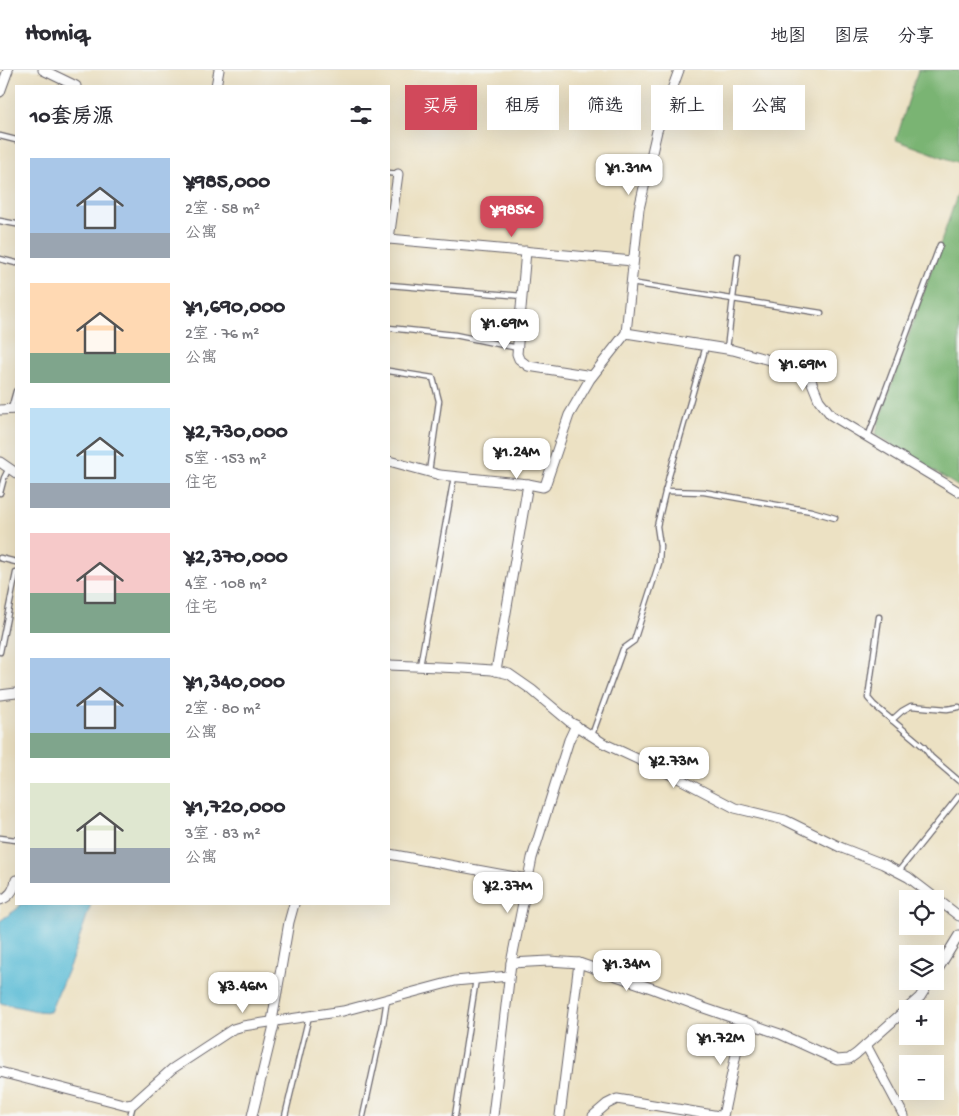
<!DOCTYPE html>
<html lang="zh">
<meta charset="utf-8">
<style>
:root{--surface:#fff;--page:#f7f7f7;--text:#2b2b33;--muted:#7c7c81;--line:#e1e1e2;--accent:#d1495b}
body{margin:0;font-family:"Gochi Hand","LXGW WenKai TC",sans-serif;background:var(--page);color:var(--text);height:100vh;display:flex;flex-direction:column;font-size:19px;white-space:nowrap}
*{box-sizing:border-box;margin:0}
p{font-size:16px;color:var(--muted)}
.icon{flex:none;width:28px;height:28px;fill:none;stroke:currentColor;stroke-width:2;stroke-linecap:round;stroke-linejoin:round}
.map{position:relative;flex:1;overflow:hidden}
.details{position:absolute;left:15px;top:15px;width:375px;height:820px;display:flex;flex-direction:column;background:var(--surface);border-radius:0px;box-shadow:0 5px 20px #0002}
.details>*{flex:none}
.guide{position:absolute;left:405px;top:15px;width:475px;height:45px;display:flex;gap:10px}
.controls{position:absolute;left:899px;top:820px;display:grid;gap:10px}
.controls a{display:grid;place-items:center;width:45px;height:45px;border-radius:0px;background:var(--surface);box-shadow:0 5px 20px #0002;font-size:25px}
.price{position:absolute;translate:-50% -42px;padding:0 11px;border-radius:10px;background:#fff;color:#222;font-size:16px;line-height:32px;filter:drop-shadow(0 1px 2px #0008)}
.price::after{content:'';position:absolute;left:50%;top:30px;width:15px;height:11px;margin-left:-8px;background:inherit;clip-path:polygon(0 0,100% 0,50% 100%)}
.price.on{background:var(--accent);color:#fff}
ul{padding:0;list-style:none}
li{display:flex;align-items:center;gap:15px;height:125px;padding:0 15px}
li span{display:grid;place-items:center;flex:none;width:140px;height:100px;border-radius:0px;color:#555}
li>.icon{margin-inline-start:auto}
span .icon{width:60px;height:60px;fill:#fffc;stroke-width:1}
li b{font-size:21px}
h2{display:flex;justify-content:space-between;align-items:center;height:60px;padding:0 15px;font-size:21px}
.tag{padding:0 18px;border-radius:0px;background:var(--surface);box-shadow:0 5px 20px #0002;font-size:18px;line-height:45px}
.tag.on{background:var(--accent);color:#fff}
header{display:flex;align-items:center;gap:30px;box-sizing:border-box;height:70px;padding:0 25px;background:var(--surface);border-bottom:1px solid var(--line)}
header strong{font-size:24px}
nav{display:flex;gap:28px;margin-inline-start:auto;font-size:18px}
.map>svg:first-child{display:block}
.forest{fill:#7ab473;stroke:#4e6b57}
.water{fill:#58bbd6;stroke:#3d6e88}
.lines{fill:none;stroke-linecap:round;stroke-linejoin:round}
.service-casing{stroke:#69656b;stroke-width:7}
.minor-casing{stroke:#69656b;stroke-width:11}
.service{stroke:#fff;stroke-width:4.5}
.minor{stroke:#fff;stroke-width:9}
</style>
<header>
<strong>Homiq</strong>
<nav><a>地图</a><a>图层</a><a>分享</a></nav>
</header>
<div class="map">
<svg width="959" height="1046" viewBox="0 0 959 1046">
<rect width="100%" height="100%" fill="#f6f6f2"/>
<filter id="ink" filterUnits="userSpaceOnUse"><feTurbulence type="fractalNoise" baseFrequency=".02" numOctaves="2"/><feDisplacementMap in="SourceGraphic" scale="10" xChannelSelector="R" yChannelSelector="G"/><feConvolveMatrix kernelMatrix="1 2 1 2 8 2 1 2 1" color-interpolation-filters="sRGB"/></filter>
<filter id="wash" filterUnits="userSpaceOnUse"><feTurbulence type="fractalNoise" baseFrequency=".0096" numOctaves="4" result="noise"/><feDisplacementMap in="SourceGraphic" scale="20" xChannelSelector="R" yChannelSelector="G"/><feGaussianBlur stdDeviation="1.12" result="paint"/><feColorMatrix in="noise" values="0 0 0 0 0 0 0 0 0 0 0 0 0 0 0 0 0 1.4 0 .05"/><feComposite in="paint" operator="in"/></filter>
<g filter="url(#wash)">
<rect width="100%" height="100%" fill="#ece1c3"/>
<!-- forest -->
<g class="forest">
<path d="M 918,0 L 959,0 L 959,93 L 896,70 Z"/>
<path d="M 959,120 L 959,417 L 876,365 L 878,354 Z"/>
</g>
<!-- water -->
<path class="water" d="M 21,834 L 91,834 L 71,892 L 50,942 L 37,941 L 0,933 L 0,851 L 17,839 Z"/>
</g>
<g filter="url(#ink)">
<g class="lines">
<!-- service casing -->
<g class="service-casing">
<g id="service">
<path d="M 0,66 L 16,70"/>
<path d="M 389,103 L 398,104"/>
<path d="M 0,151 L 16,154"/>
<path d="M 0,189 L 16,193"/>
<path d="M 631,213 L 821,243"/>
<path d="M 389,215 L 522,226"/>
<path d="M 389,258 L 455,265 L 518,278"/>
<path d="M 727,279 L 738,186"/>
<path d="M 389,301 L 433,308 L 439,331 L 429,402"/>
<path d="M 11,339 L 16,321"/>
<path d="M 868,367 L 940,175"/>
<path d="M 665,421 L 704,422 L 811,441 L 835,448"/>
<path d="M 0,423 L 4,408 L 9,398"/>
<path d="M 0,488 L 16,492"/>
<path d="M 879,547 L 868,628 L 874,635 L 924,677 L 931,687 L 959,711"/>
<path d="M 0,582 L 16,503"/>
<path d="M 420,596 L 454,407"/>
<path d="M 892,650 L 902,641 L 911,636 L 947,639 L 959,637"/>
<path d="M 592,665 L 623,579 L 634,571 L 659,493 L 660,476 L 657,456 L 669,406 L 706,276"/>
<path d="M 0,768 L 16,770"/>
<path d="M 898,802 L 959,726"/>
<path d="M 130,1046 L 133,1035"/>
<path d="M 285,1046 L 309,946"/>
<path d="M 363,1046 L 383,955 L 387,929"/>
<path d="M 455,1046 L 476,909"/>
</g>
</g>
<!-- minor casing -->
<g class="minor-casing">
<g id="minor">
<path d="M 43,0 L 76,16"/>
<path d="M 216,16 L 219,0"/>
<path d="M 0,22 L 8,0"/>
<path d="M 389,169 L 633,191"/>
<path d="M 389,169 L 398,104"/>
<path d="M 526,181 L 517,284 L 519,289 L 528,296 L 592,306"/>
<path d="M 626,263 L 733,280 L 802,299 L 810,308 L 819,330 L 831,345 L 959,422"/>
<path d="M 0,340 L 16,339"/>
<path d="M 389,391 L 440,405 L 528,414"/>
<path d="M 0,392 L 16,403"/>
<path d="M 389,595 L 463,598 L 492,600 L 509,604 L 532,620 L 570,652 L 603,673 L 676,707 L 735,738 L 785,750 L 842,778 L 883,794 L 908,807 L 959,846"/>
<path d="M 496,601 L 528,414 L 543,417 L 545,416 L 569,345 L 590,309 L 626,263 L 639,139 L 657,61 L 679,0"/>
<path d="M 0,625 L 16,623"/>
<path d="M 389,784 L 527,809"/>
<path d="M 0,830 C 10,827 14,820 16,810"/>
<path d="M 511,893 L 549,891 L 579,893 L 654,919 L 704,938 L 780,964 L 837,990 L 849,989 L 856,984 L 920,927 L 930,911"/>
<path d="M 935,904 L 959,865"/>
<path d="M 272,951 L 289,852 L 294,834"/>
<path d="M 866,975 L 904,1046"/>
<path d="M 0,1002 L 127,1035 L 133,1034 L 172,999 L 233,959 L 243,956 L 343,941 L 455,911 L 509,906"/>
<path d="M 252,1046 L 275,951"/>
<path d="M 493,1046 L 511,893 L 532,788 L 569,670 L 576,655"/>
<path d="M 560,1046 L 579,893"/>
<path d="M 593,1046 L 607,1034 L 617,1029 L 719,1046"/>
<path d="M 723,1046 L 743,951"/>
</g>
</g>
<!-- service -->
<use href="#service" class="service"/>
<!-- minor -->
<use href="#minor" class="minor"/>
</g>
</g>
</svg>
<div class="controls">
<a><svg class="icon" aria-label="locate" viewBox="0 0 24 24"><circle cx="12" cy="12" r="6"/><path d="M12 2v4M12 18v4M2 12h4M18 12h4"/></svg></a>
<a><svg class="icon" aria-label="layers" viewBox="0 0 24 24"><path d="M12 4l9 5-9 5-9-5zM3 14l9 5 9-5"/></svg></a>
<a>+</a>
<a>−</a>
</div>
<b class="price" style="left:629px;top:126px">¥1.31M</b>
<b class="price on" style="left:512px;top:168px">¥985K</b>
<b class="price" style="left:505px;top:281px">¥1.69M</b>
<b class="price" style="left:803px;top:322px">¥1.69M</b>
<b class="price" style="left:517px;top:410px">¥1.24M</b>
<b class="price" style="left:674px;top:719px">¥2.73M</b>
<b class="price" style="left:508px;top:844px">¥2.37M</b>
<b class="price" style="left:627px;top:922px">¥1.34M</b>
<b class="price" style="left:243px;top:944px">¥3.46M</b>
<b class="price" style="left:721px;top:996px">¥1.72M</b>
<div class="guide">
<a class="tag on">买房</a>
<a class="tag">租房</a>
<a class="tag">筛选</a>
<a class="tag">新上</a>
<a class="tag">公寓</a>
</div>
<section class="details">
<h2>10套房源<svg class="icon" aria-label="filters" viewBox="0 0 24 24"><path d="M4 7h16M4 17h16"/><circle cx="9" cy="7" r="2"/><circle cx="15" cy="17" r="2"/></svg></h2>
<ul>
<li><span style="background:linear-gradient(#a9c7e8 75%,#9aa5b1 0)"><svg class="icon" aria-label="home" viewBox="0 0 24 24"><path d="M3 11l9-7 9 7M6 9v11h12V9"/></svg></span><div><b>¥985,000</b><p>2室 · 58 m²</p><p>公寓</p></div></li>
<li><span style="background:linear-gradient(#ffd9b3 70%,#7fa58c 0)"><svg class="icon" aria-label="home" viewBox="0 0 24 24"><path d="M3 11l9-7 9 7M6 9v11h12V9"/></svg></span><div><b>¥1,690,000</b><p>2室 · 76 m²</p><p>公寓</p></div></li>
<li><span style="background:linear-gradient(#bfe0f5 75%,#9aa5b1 0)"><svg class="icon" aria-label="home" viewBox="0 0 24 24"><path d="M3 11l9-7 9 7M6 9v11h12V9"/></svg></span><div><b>¥2,730,000</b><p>5室 · 153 m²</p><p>住宅</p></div></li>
<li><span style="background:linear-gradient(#f6c9c9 60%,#7fa58c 0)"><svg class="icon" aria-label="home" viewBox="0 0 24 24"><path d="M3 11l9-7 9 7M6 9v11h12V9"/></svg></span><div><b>¥2,370,000</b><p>4室 · 108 m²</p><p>住宅</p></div></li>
<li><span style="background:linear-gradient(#a9c7e8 75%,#7fa58c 0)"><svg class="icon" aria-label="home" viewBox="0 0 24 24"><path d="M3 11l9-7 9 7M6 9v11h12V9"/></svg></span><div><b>¥1,340,000</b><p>2室 · 80 m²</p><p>公寓</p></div></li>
<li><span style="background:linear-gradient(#dfe7d0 65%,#9aa5b1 0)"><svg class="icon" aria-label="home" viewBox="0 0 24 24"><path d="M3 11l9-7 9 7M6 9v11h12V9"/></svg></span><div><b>¥1,720,000</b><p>3室 · 83 m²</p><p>公寓</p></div></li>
</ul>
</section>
</div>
